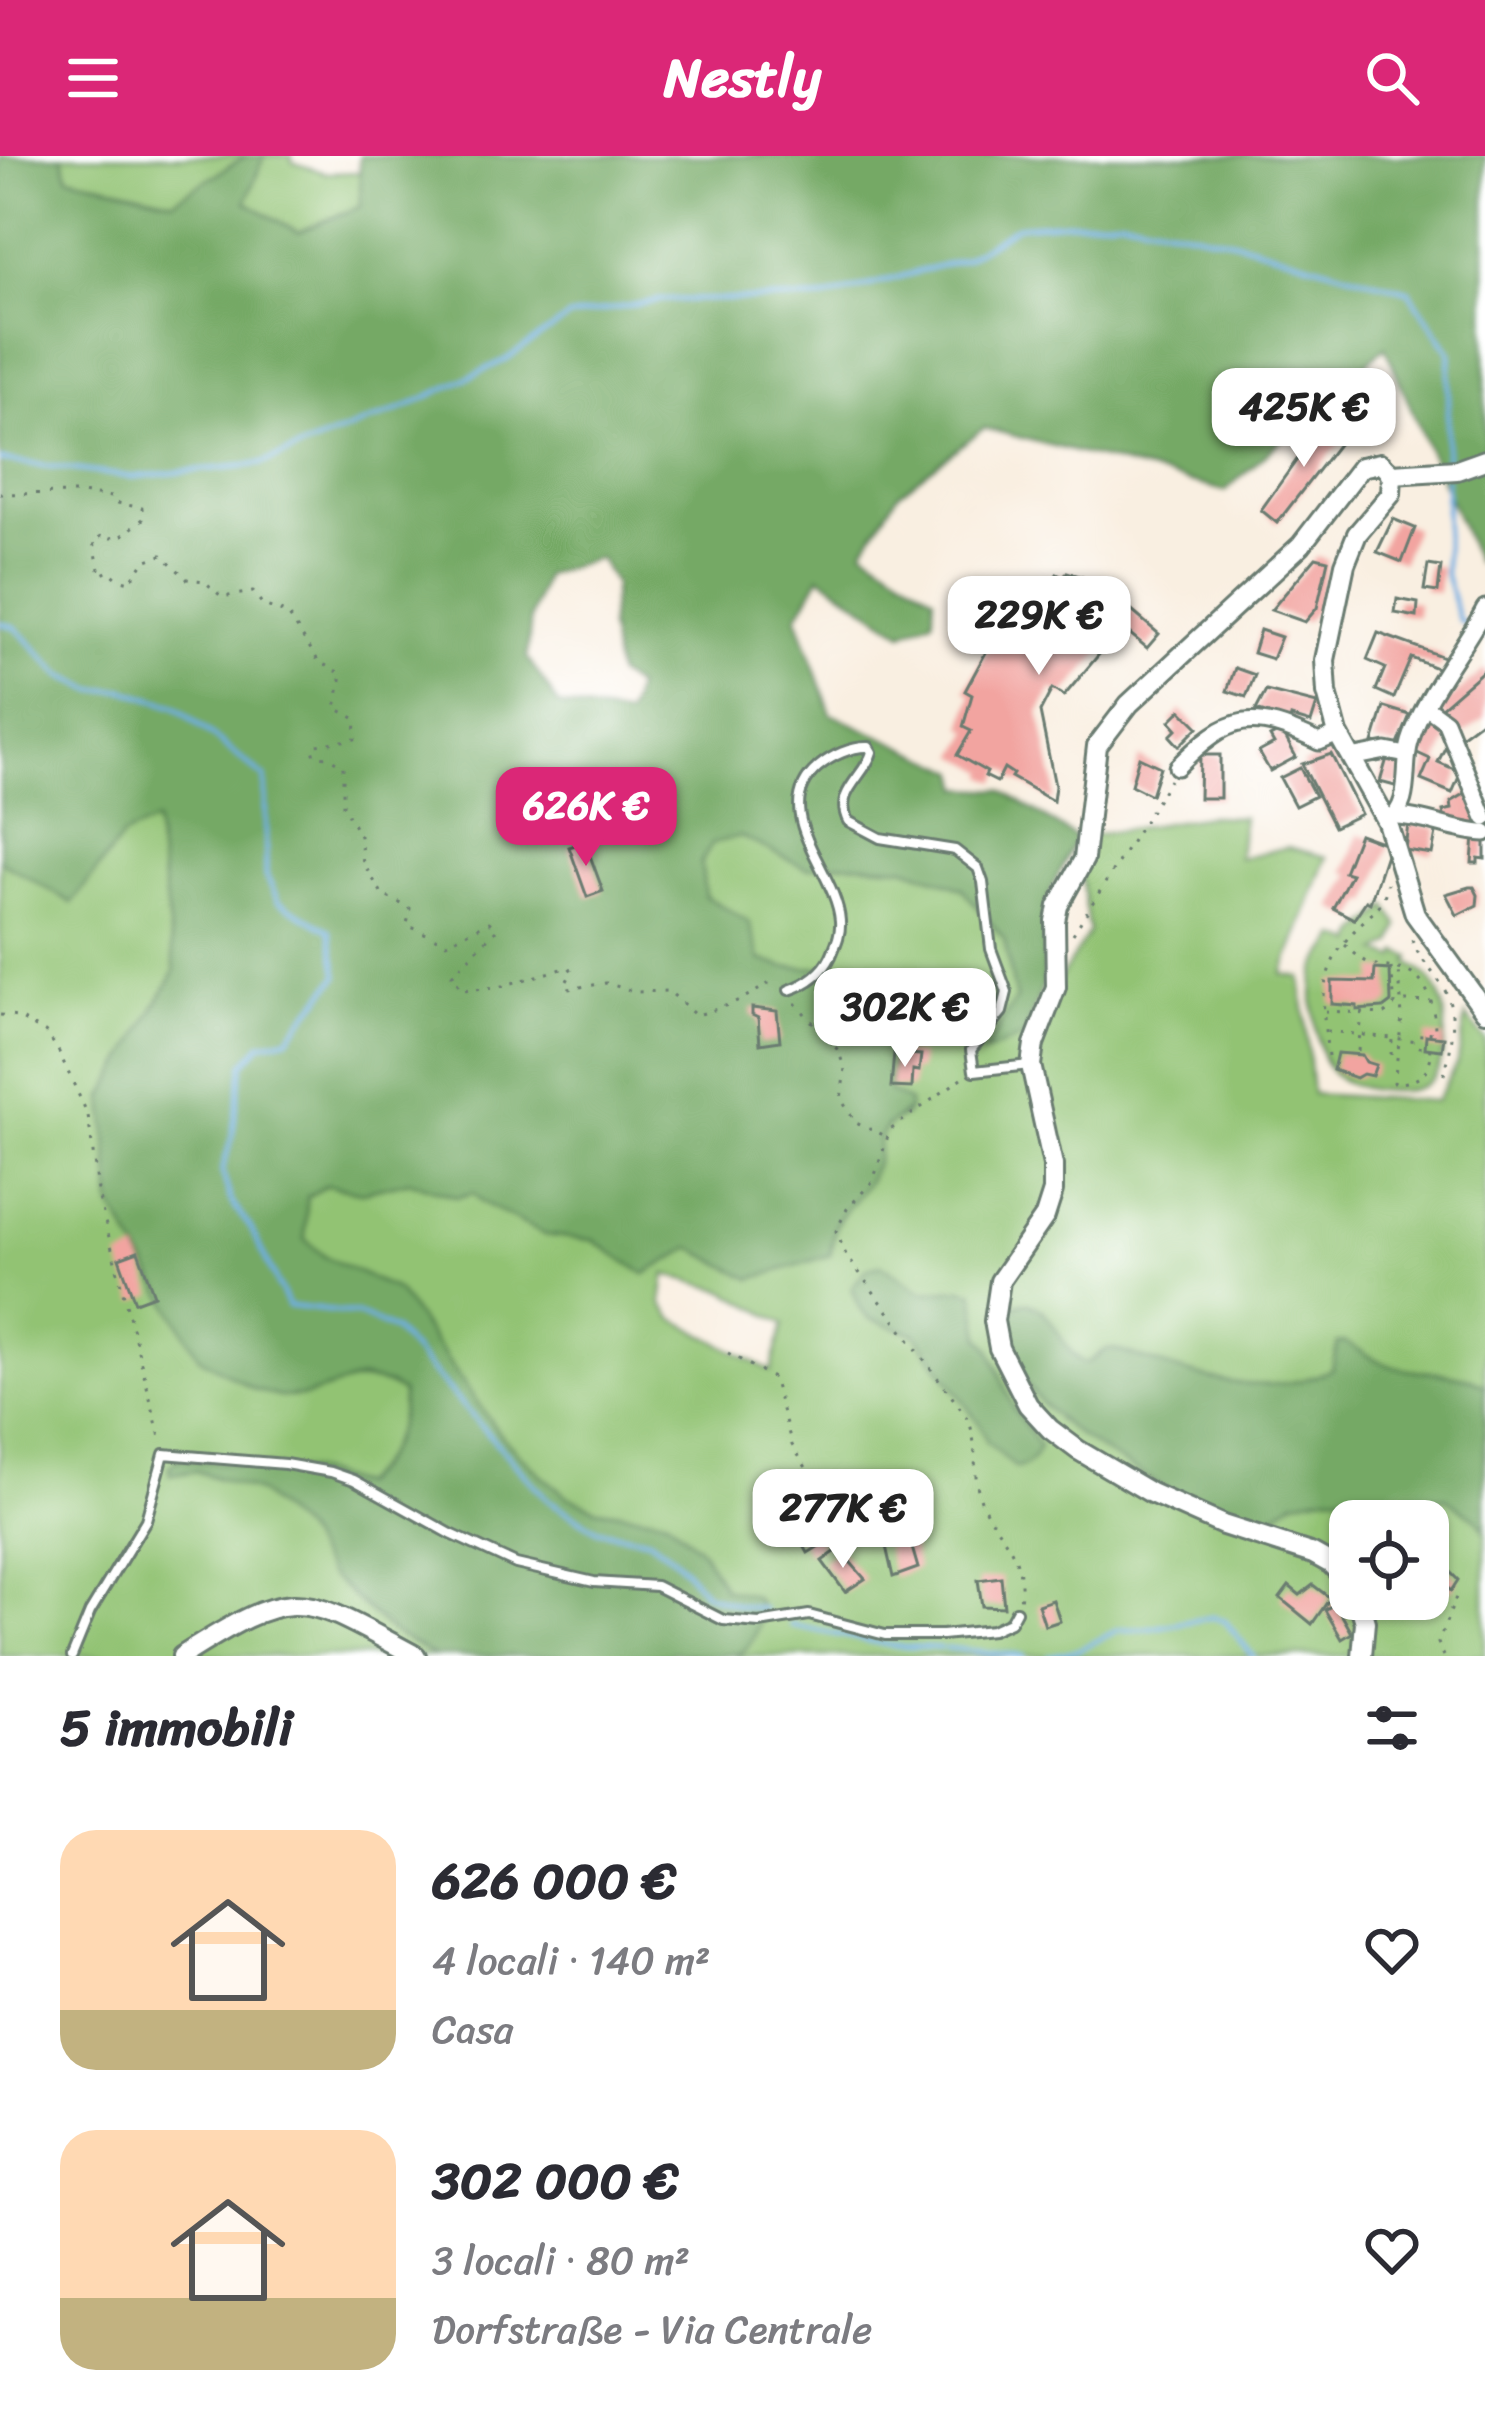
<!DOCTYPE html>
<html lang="it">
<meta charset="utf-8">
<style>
:root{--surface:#fff;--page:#f7f7f7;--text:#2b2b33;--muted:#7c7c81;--accent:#db2777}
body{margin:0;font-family:Sriracha,sans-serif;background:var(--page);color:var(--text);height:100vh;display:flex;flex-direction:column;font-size:45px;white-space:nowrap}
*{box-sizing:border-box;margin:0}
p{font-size:39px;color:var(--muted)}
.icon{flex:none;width:66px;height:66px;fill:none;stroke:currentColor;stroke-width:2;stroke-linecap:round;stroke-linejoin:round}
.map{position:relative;height:1500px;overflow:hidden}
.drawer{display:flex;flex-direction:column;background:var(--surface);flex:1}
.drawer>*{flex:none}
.tools{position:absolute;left:1329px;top:1344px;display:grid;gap:24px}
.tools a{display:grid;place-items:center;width:120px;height:120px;border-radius:24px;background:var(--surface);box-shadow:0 3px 9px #0004;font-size:60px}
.price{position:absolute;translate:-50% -102px;padding:0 27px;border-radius:24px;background:#fff;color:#222;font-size:39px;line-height:78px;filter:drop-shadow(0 3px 6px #0008)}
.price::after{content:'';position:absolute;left:50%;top:72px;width:36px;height:27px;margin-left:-18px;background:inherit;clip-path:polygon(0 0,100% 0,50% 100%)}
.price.on{background:var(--accent);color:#fff}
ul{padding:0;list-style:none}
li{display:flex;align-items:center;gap:36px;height:300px;padding:0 60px}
li span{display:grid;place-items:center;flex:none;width:336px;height:240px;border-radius:36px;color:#555}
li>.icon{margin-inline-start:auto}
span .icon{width:144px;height:144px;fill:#fffc;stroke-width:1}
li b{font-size:51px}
h2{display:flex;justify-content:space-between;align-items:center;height:144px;padding:0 60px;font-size:51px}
header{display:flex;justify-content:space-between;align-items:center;height:156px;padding:0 60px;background:var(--accent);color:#fff;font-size:54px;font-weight:700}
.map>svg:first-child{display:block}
.green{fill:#92c373;stroke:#588054;stroke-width:3;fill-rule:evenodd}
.forest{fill:#75a965;stroke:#4a734c;stroke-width:3;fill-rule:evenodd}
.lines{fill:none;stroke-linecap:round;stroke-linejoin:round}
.stream{stroke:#6fafe2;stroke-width:4.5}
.building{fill:#f2a4a0}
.service-casing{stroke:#6b7b71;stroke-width:14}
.minor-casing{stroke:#6b7b71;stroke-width:21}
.tertiary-casing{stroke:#6b7b71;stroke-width:24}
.path{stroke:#6b7b71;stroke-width:3;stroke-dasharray:3 9;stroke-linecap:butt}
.service{stroke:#fff;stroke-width:8}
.minor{stroke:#fff;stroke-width:15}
.tertiary{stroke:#fff;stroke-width:18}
</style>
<header><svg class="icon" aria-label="menu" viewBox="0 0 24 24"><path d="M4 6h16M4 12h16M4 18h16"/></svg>Nestly<svg class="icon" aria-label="search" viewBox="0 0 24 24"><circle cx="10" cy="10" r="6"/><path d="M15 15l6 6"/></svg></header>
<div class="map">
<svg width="1485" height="1500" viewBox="0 0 1485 1500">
<rect width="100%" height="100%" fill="#fff"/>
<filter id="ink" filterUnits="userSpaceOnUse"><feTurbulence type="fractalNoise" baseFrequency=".00833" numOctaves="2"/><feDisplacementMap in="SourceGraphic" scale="24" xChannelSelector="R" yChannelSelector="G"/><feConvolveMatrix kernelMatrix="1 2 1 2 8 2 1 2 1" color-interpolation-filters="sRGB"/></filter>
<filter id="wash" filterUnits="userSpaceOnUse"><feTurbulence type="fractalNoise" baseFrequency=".004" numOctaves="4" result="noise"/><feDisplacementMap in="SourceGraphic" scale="48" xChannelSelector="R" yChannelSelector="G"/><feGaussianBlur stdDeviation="2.7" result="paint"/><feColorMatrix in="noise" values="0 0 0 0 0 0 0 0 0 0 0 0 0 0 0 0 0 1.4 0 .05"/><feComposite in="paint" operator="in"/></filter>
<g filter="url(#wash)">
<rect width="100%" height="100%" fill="#f9efe1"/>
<!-- green -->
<g class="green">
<path d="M 62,0 L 246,0 L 173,45 L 68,20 Z"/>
<path d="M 264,0 L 292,0 L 292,6 L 325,17 L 360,16 L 361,50 L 298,76 L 246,46 Z"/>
<path d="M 1207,660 L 1243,661 L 1239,702 L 1288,691 L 1327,701 L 1283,818 L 1301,821 L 1312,938 L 1436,945 L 1458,905 L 1466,860 L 1485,884 L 1485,1230 C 1456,1213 1431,1219 1400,1213 C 1377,1208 1361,1193 1338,1188 L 1332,1213 C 1259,1249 1174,1215 1101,1196 L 1089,1207 L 1083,1207 L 1068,1193 L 1043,1154 L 1016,1148 L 1003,1168 L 1057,1264 L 1188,1344 L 1263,1367 L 1294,1344 L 1330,1338 L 1446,1342 L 1477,1363 L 1485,1375 L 1485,1500 L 737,1500 L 747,1492 L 760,1463 L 749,1439 L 724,1433 L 703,1396 L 667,1363 L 597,1353 L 566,1339 L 542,1320 L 501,1280 L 398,1135 L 324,1100 L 304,1083 L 307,1041 L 327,1029 L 362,1036 L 409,1025 L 457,1041 L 473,1037 L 482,1046 L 545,1079 L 593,1084 L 645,1118 L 691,1092 L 752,1123 L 833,1089 C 832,1058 856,1047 869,1022 C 877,1008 874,989 883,976 C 888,968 897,964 906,959 L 909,946 L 889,935 L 891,895 L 872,813 L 783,811 L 759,803 L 749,766 L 705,740 L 701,707 L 713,686 L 740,680 L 807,712 L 840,707 L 905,711 L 962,732 L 1004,783 L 1016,843 L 985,896 L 1024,881 L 1089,776 L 1076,682 ZM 666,1118 L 725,1135 L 784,1168 L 771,1215 L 673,1162 L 662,1147 ZM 1350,1365 L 1428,1365 L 1428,1443 L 1350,1443 Z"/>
<path d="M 155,665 L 175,815 L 104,941 L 305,1240 C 340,1229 370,1213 402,1237 C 404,1272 385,1308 359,1329 L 313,1315 L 179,1303 L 169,1311 L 179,1318 L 196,1315 L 258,1336 L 302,1375 L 329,1419 L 392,1476 L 435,1500 L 0,1500 L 0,705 L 72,746 L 123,680 Z"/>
<path d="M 1387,750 L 1399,770 L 1393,787 L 1379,796 L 1396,802 L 1399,796 L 1411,801 L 1409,807 C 1432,819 1445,841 1445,867 C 1444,921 1433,940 1376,934 C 1361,932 1344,927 1333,918 C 1315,901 1308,835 1317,812 C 1322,801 1331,791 1338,781 L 1355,787 C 1359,768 1377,766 1387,750 Z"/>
</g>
<!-- forest -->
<g class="forest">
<path d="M 0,0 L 62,0 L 68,20 L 173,45 L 246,0 L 264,0 L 246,46 L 298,76 L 361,50 L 359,0 L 1485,0 L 1485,389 L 1476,406 L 1385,191 L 1225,335 L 984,272 L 899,337 L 863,393 L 934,440 L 933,464 L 903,477 L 820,420 L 797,461 L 831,558 L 958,615 L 962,632 L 1002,634 L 1076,682 L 1052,732 L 1044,758 L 1044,828 L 1024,881 L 983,897 L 1016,843 L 1004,783 L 962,732 L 905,711 L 840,707 L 807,712 L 740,680 L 713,687 L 701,706 L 705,740 L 749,766 L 760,803 L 783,811 L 872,813 L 901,840 L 889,935 L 909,946 L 909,953 L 886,971 L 879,983 L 877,1005 L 867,1027 L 836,1067 L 830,1099 L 752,1123 L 691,1092 L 645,1118 L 593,1084 L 545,1079 L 482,1046 L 473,1037 L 457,1041 L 409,1025 L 362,1036 L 327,1029 L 307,1041 L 305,1083 L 324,1100 L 398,1135 L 501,1280 L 542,1320 L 566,1339 L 597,1353 L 666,1363 L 703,1396 L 724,1433 C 733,1436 745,1436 752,1440 C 771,1449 755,1490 740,1497 C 725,1500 691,1500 674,1496 L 666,1500 L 435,1500 L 392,1476 L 329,1419 L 302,1375 L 258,1336 L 197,1315 L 170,1318 L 169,1311 L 179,1303 L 313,1315 L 359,1329 C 385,1308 404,1272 402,1237 L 389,1228 L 362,1222 L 305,1240 L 279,1241 L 253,1233 L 199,1201 L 112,1050 L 104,941 L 175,815 L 155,666 L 123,680 L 72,747 L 0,705 ZM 599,402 L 614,428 L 609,472 L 617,519 L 636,531 L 627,560 L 559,549 L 527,501 L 531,461 L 545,419 Z"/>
<path d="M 881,1109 L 923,1136 L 962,1133 L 974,1136 L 981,1181 L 990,1193 L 1013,1252 L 1039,1290 C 1035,1302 1029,1311 1016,1312 L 987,1286 L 979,1267 L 915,1178 L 868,1162 L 861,1154 L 852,1131 L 868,1112 Z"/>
<path d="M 1024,1146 C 1054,1150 1058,1191 1083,1207 L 1089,1206 L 1107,1193 L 1113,1193 C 1185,1215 1260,1249 1332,1213 L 1338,1187 L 1345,1186 C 1364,1195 1377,1207 1398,1212 C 1429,1219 1456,1213 1485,1230 L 1485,1375 L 1477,1363 L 1446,1342 L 1330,1338 L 1294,1344 L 1263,1367 C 1239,1360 1214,1354 1191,1345 C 1174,1339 1158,1327 1142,1318 C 1084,1285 1024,1251 1006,1182 C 1002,1165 1006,1152 1024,1146 Z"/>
</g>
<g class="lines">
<!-- stream -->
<g class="stream">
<path d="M 0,304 L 132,321 L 261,308 L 406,251 L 505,204 L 569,161 L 661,144 L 820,143 L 964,103 L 1017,70 L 1122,62 L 1235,85 L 1409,135 L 1450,196 L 1446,312"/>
<path d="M 1446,323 L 1445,417 L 1459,464 L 1485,481"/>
<path d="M 0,467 L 15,471 L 61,519 L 93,534 L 124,534 L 175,550 L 265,622 L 266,719 L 278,745 L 330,775 L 338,820 L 288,882 L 261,888 L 243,908 L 232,981 L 222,1015 L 231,1045 L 250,1071 L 288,1150 L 357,1158 L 394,1174 L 548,1344 L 598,1374 L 648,1383 L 675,1403 L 706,1438 L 739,1450 L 764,1453"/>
<path d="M 791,1469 L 892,1490 L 940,1492"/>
<path d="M 946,1492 L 1023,1500"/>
<path d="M 1049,1500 L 1078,1494 L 1118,1474 L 1147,1473 L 1213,1461 L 1225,1465 L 1253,1500"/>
</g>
</g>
<g id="blocks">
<!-- building -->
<g class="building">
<path d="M 1326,263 L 1346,278 L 1277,367 L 1261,354 Z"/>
<path d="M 1393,363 L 1415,372 L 1402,406 L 1377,396 Z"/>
<path d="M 1316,401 L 1328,404 L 1317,452 L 1305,466 L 1271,454 Z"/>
<path d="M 1428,409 L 1441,411 L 1438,436 L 1424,434 Z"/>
<path d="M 1067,416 L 1098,426 L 1159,478 L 1147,492 L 1122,471 L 1064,540 L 1052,533 L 1040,556 L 1055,630 L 1053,645 L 1011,621 L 1013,618 L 1004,612 L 997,626 L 985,620 L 987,616 L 957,599 L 971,575 L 963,571 L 972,539 L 965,535 L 1004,463 L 1049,488 L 1059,470 L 1035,457 L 1057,418 L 1064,422 Z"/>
<path d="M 1397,443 L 1418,447 L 1417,461 L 1395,457 Z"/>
<path d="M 1260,474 L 1281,481 L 1272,503 L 1253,497 Z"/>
<path d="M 1378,477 L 1444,501 L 1439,513 L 1411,502 L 1394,542 L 1376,534 L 1385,512 L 1367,504 Z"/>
<path d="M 1235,512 L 1255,519 L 1246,541 L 1227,535 Z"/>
<path d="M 1485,513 L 1485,562 L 1458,582 L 1440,552 Z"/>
<path d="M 1266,535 L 1317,548 L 1311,567 L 1291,561 L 1290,565 L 1256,554 Z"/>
<path d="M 1384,551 L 1410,559 L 1397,591 L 1373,587 Z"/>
<path d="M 1181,554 L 1198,571 L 1179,590 L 1170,580 L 1177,573 L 1170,565 Z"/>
<path d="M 1425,563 L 1441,567 L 1448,586 L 1438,606 L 1461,616 L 1452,637 L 1421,624 L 1430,603 L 1413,595 Z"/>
<path d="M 1282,575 L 1296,601 L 1270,615 L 1259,596 L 1274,588 L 1270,581 Z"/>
<path d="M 1331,598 L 1361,658 L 1334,671 L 1302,608 Z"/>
<path d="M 1200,599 L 1220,599 L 1220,642 L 1199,642 Z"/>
<path d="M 1388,599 L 1403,604 L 1399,631 L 1380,626 Z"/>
<path d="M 1139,601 L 1160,611 L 1151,639 L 1131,629 Z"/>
<path d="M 1300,612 L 1315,640 L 1295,650 L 1280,622 Z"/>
<path d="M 1468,636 L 1485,672 L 1446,668 L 1443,655 L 1452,653 L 1451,646 Z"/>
<path d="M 1408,667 L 1437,672 L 1432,698 L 1405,694 Z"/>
<path d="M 1359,678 L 1389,689 L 1370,747 L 1366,745 L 1354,763 L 1333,752 L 1351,718 L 1344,716 Z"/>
<path d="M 1474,680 L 1485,680 L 1485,703 L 1478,702 L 1478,707 L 1472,707 Z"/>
<path d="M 585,686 L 603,735 L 587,741 L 569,691 Z"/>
<path d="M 1469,731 L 1474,731 L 1478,739 L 1477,749 L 1457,759 L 1446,738 Z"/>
<path d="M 1375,813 L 1390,814 L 1391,846 L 1383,852 L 1357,854 L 1357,850 L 1332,848 L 1332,825 L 1374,826 Z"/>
<path d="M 752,852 L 777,855 L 780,885 L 760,888 L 758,862 L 752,859 Z"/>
<path d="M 1426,879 L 1444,881 L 1442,894 L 1425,892 Z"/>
<path d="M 894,897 L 921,899 L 919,915 L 913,914 L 912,932 L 891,931 Z"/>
<path d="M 1337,897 L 1362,899 L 1366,906 L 1376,909 L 1372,920 L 1363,918 L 1356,922 L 1333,914 Z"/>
<path d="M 138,1095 L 154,1139 L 135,1146 L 119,1102 Z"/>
<path d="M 871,1326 L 872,1330 L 882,1328 L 886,1355 L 847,1361 L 842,1335 L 846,1330 Z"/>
<path d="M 796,1341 L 797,1352 L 806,1350 L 809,1369 L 821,1389 L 808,1397 L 794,1372 L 788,1342 Z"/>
<path d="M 906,1371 L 918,1412 L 893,1421 L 883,1377 Z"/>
<path d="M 839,1393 L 865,1423 L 845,1436 L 822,1405 Z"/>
<path d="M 1428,1394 L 1458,1424 L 1451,1435 L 1439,1424 L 1428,1435 Z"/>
<path d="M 1001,1421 L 1004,1451 L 982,1450 L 978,1424 Z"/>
<path d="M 1313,1429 L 1330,1442 L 1312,1468 L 1280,1442 L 1289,1430 L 1300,1439 Z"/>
<path d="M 1053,1444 L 1060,1465 L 1045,1470 L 1038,1449 Z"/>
<path d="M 1335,1447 L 1352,1477 L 1342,1483 L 1325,1454 Z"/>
</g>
</g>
</g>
<g filter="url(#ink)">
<use href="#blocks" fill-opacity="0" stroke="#6b7b71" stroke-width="3"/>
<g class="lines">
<!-- service casing -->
<g class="service-casing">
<g id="service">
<path d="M 789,834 C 807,828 823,817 831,800 C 836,788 841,778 840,765 C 837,715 766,656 818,611 C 831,600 852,590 869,591 L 872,596 C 865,621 833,636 848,665 L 880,682 L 955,694 L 978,712 L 983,726 L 991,793 L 1007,836 L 1002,856 L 971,894 L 974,915 L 1030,909"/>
<path d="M 72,1500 L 90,1456 L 146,1364 L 164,1298 L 285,1308 L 331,1316 L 354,1324 L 451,1378 L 516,1408 L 594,1426 L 656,1430 L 723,1464 L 759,1467 L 809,1459 L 885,1479 L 942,1479 L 992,1474 L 1010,1466 L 1016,1455"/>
</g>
</g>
<!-- minor casing -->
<g class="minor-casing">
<g id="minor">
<path d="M 1426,551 L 1445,565 L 1485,662"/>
<path d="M 1351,602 L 1386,595 L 1407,599"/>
<path d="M 1177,611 C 1230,557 1252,554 1319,586 L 1338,578"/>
<path d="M 1396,660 C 1428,661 1454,676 1485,677"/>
<path d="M 1387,666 C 1413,649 1402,613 1410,586 C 1424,539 1462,496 1485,452"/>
</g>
</g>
<!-- tertiary casing -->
<g class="tertiary-casing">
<g id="tertiary">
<path d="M 1392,318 L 1391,338 L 1357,378 L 1345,408 L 1325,504 L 1327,537 L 1338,578 L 1387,666 L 1415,758 L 1485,855"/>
<path d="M 1392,318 L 1457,314 L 1485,304"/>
<path d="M 1350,1428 L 1331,1408 L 1313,1398 L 1223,1369 L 1151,1337 L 1078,1294 L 1050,1273 L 1028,1249 L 999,1192 L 994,1165 L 1000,1125 L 1045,1060 L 1053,1035 L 1053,1009 L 1031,909 L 1034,888 L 1056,831 L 1055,765 L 1058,750 L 1084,703 L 1097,590 L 1129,548 L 1301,389 L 1361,311 L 1380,307 L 1392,318"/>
<path d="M 1358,1443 L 1365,1466 L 1362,1500"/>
<path d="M 182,1500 C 298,1426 300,1438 416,1500"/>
</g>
</g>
<!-- path -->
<g class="path">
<path d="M 0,338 L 81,337 L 111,341 L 118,347 L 142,352 L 143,363 L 122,380 L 111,382 L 103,379 L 94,385 L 100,419 L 109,415 L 118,423 L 130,426 L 144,405 L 162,399 L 187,423 L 204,425 L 222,441 L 253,436 L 263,449 L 288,458 L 319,506 L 342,518 L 336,552 L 356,563 L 355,583 L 317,589 L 313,593 L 315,600 L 328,601 L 343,610 L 343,650 L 360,680 L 363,707 L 383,739 L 410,752 L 407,769 L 446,787 L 489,766 L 497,773"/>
<path d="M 496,774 L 452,819 L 462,834 L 498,831 L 569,811 L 572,815 L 566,827 L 568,833 L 606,827 L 636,836 L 669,835 L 695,859 C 717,855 749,841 768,828 L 777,830"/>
<path d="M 1073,778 L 1170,624"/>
<path d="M 1412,784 C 1418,802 1433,815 1443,831 C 1460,859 1451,896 1442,925"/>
<path d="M 1345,789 C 1352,795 1360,803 1369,807 C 1379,811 1388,810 1399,813 C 1428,819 1435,850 1435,877 L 1421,876 L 1420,893 L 1432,894 C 1429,918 1419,927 1394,927 L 1402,862 L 1399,812"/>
<path d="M 1405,845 L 1431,846"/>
<path d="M 795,847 L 837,893 L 845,912 L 841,943 L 856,967 L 886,980"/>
<path d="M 1325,855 L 1385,858 L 1395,848 L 1391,812"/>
<path d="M 0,859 L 18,861 L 45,876 L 57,892 L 88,959 L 99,1042 L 161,1285"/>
<path d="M 1327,875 L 1419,885"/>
<path d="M 1358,895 L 1362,858"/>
<path d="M 1391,899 L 1392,884"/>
<path d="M 1328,900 C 1322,849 1316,814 1356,773 C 1372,755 1384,753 1387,727"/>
<path d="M 962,922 L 890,974 L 873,1025 L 847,1053 L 836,1075 L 846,1099 L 967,1261 C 979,1287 972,1311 979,1338 C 989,1376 1028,1392 1020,1445"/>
<path d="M 728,1197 L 773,1222 L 792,1289 L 822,1337"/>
<path d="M 1444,1500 L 1438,1487 L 1458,1436"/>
</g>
<!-- service -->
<use href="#service" class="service"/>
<!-- minor -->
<use href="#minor" class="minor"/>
<!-- tertiary -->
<use href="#tertiary" class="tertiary"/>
</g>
</g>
</svg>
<div class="tools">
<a><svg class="icon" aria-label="locate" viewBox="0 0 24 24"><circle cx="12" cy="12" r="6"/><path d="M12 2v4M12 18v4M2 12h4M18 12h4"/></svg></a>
</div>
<b class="price" style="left:1304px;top:314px">425K €</b>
<b class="price" style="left:1039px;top:522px">229K €</b>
<b class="price on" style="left:586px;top:713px">626K €</b>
<b class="price" style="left:905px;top:914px">302K €</b>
<b class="price" style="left:843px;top:1415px">277K €</b>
</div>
<section class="drawer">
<h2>5 immobili<svg class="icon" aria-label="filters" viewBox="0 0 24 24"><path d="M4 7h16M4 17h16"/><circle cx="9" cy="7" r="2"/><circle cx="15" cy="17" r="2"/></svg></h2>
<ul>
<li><span style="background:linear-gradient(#ffd9b3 75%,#c2b280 0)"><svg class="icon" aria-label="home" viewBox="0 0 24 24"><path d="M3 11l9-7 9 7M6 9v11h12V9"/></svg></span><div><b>626 000 €</b><p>4 locali · 140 m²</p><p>Casa</p></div><svg class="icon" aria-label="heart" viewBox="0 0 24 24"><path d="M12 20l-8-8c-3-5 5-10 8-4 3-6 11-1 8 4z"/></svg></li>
<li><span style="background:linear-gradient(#ffd9b3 70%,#c2b280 0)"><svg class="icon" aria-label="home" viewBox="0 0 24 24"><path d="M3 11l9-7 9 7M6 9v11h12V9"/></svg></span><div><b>302 000 €</b><p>3 locali · 80 m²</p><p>Dorfstraße - Via Centrale</p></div><svg class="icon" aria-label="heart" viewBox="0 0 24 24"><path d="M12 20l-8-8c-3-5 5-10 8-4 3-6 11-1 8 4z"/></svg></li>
</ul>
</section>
